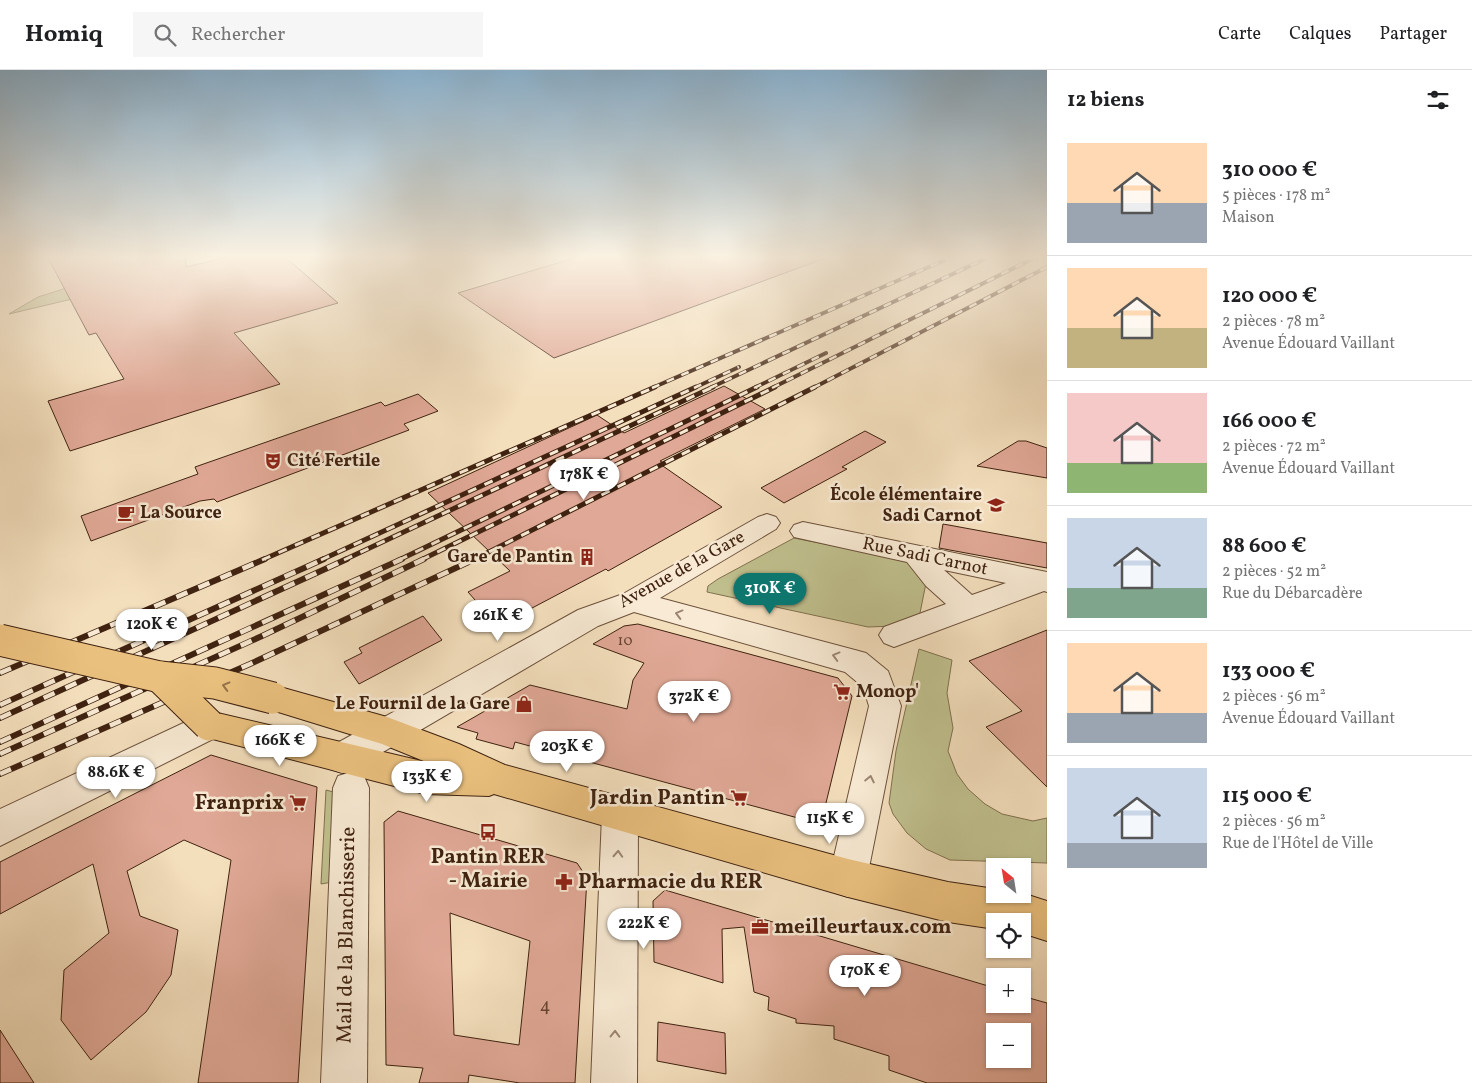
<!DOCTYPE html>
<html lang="fr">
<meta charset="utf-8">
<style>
:root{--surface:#fff;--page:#f6f6f6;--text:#202124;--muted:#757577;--line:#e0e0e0;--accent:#0f766e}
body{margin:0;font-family:Vollkorn,serif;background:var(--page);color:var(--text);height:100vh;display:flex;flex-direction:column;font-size:19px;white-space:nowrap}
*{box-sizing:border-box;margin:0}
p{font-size:16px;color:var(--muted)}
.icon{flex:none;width:28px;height:28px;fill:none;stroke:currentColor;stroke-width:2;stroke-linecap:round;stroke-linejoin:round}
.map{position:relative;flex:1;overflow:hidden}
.side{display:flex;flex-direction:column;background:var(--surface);width:425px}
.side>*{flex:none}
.needle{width:32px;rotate:330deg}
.tools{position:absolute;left:986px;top:788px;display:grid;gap:10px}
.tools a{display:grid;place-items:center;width:45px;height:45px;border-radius:0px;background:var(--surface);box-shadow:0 1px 4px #0004;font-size:25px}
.price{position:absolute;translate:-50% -42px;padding:0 11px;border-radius:18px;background:#fff;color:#222;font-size:16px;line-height:32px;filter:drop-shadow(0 1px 2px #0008)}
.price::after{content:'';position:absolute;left:50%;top:30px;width:15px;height:11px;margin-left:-8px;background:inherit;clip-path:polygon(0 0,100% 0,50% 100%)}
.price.on{background:var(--accent);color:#fff}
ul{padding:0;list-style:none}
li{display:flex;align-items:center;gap:15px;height:125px;padding:0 20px}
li+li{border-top:1px solid var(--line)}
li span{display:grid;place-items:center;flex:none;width:140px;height:100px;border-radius:0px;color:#555}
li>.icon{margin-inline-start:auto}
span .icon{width:60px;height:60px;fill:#fffc;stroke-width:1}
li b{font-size:21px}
h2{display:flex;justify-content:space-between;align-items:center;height:60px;padding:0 20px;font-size:21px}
header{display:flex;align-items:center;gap:30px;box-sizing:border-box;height:70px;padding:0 25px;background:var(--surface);border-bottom:1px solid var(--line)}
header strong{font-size:24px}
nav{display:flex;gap:28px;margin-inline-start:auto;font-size:18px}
.search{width:350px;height:45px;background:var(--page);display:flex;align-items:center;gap:12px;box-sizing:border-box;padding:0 18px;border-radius:0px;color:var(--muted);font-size:19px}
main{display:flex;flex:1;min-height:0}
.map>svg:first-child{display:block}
.green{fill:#c0c08e;stroke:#80714f}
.building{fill:#e0a896;stroke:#3f2210;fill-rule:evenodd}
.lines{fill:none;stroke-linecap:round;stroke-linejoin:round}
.minor-casing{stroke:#6c513b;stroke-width:2}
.major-casing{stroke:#3f2210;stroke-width:2}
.minor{fill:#f8ead4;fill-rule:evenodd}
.major{fill:#eac07e;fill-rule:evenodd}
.rail-far2-casing{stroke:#3f2210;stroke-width:4}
.rail-far1-casing{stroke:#3f2210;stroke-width:5}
.rail-casing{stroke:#3f2210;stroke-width:6}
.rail-far2{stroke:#f8ead4;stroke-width:2.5;stroke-dasharray:8;stroke-linecap:butt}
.rail-far1{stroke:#f8ead4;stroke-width:3;stroke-dasharray:9;stroke-linecap:butt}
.rail{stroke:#f8ead4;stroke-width:4.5;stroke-dasharray:12;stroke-linecap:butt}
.major-bridge-casing{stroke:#3f2210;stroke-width:33;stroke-linecap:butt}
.major-bridge{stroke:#eac07e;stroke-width:31}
.oneway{stroke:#9c8672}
.oneway2{stroke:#947147}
.labels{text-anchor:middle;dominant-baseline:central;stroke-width:5;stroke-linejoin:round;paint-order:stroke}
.number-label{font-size:15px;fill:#674432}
.poi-label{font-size:18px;font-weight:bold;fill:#3f2210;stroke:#f8ead4;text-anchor:start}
.street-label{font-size:18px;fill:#3f2210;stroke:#f8ead4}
.near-number-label{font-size:18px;fill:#674432}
.near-poi-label{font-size:21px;font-weight:bold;fill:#3f2210;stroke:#f8ead4;text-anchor:end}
.near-street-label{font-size:21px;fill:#3f2210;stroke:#f8ead4}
</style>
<header>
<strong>Homiq</strong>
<div class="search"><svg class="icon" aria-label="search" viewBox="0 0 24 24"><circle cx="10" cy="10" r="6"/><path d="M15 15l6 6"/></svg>Rechercher</div>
<nav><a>Carte</a><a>Calques</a><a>Partager</a></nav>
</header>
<main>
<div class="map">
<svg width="1047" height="1013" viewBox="0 0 1047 1013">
<rect width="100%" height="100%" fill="#f4dfbd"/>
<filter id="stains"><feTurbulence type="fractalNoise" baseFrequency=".004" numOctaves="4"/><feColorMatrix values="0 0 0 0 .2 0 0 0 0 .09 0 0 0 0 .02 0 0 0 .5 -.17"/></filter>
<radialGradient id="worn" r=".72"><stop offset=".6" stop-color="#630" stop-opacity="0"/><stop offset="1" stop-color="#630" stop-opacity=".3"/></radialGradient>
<!-- green -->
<g class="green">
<path d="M 76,215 L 72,229 L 9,244 L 38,227 Z"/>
<path d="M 794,468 L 907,490 L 927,508 L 919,548 L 895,556 L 868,557 L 707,522 L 708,516 L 718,509 Z"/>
<path d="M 919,579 L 952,590 L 947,623 L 953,658 L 948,681 L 957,704 L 968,719 L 985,734 L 1002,744 L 1033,751 L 1047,748 L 1047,793 L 950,790 L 926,779 L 907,763 L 893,744 L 889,733 L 896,681 Z"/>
<path d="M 326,720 L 341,724 L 338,811 L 321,814 Z"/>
</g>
<!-- building -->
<g class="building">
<path d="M 47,186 L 185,186 L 186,197 L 232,186 L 284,186 L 338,233 L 234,263 L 280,314 L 70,381 L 48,331 L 124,309 L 96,263 L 89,265 Z"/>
<path d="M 581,186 L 823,186 L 823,189 L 554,288 L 458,223 Z"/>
<path d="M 724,316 L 765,339 L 660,391 L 662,392 L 660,394 L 722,437 L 608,501 L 606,499 L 498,556 L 468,522 L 510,501 L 428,423 L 597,345 L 624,363 Z"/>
<path d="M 418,324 L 438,341 L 404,354 L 409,360 L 217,432 L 214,429 L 200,431 L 91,471 L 81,446 L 198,404 L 195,397 L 381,332 L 385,336 Z"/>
<path d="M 865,361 L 886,372 L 842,397 L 847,399 L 784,433 L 761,418 Z"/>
<path d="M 1018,371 L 1026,371 L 1047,378 L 1047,408 L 977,396 Z"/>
<path d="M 943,454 L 1047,473 L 1047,498 L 939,478 Z"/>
<path d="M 423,546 L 442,570 L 359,614 L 344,592 L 362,583 L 359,578 Z"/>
<path d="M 638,554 L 838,608 L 852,626 L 825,737 L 798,748 L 515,672 L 513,679 L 476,669 L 478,663 L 457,657 L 530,615 L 627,639 L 633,610 L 644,593 L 593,574 L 624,556 Z"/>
<path d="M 1047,560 L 1047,717 L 986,657 L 1022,641 L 969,591 Z"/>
<path d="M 211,685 L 317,717 L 298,1013 L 198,1013 L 231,790 L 184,770 L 127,801 L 140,846 L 178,860 L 171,905 L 146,942 L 91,990 L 61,950 L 64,900 L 109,863 L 93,794 L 0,844 L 0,792 Z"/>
<path d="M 398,741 L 577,793 L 587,808 L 575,1013 L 520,1013 L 469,1005 L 468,1013 L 419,1013 L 423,998 L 386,995 L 384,752 ZM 450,843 L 530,871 L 519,975 L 454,965 Z"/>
<path d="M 665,820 L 995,918 L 995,934 L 1022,934 L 1022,926 L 1047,933 L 1047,1013 L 927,1013 L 889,1000 L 889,986 L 834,969 L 834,956 L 796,953 L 796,949 L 768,940 L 769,927 L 754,922 L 744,857 L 722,859 L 723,913 L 654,892 L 653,831 ZM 995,961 L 1022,961 L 1022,989 L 995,989 Z"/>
<path d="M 658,952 L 725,963 L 726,1004 L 657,991 Z"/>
<path d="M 0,960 L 34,1013 L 0,1013 Z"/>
</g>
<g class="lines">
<!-- minor casing -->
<g class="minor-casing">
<g id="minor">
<path d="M 767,444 L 776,447 L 780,453 L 776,459 L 660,528 L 855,580 L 866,583 L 888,601 L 901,636 L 867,808 L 862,822 L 848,827 L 834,822 L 829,808 L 869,636 L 863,617 L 845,602 L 634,542 L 598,556 L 354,699 L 342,703 L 330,699 L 325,688 L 330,677 L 578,540 L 623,524 L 758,447 Z"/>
<path d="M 803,452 L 1047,502 L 1047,522 L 1044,521 L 894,577 L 884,573 L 879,565 L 884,557 L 946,534 L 926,516 L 907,492 L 794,467 L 790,461 L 794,455 ZM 944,500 L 1006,513 L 972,525 Z"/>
<path d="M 209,641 L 221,645 L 226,655 L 221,665 L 0,776 L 0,739 Z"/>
<path d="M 351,702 L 364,706 L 369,718 L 367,1013 L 321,1013 L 333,718 L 338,706 Z"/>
<path d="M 620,728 L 633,733 L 638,745 L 637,1013 L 591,1013 L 602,745 L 607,733 Z"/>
</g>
</g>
<!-- major casing -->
<g class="major-casing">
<path id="major" d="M 273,615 L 387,647 L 459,674 L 505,695 L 848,789 L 948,812 L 995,819 L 995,824 L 1022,823 L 1047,831 L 1047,871 L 1022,863 L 1022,851 L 995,851 L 995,859 L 948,852 L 848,827 L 494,724 L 489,726 L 425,724 L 197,665 L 192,655 L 197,645 L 209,641 L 426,692 L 382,674 L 262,637 L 257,628 L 262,619 Z"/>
</g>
<!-- minor -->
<use href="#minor" class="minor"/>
<!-- major -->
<use href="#major" class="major"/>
<!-- rail-far2 casing -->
<g class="rail-far2-casing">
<g id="rail-far2">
<path d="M 652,318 L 954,186"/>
<path d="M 694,318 L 739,297"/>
<path d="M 710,318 L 991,186"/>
<path d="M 754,318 L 826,283"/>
<path d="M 772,318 L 1038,186"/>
<path d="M 813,318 L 1047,197"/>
</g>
</g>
<!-- rail-far1 casing -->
<g class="rail-far1-casing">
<g id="rail-far1">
<path d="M 262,490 L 655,317"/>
<path d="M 321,490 L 696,317"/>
<path d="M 344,490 L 713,317"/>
<path d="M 399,490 L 757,317"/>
<path d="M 421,490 L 775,317"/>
<path d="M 473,490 L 815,317"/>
</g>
</g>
<!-- rail casing -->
<g class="rail-casing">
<g id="rail">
<path d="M 0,603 L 265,489"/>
<path d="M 0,635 L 324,489"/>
<path d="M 0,648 L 347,489"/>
<path d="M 0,672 L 402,489"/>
<path d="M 0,684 L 262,566 L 424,489"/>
<path d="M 0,704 L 250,594 L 475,489"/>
</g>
</g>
<!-- rail-far2 -->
<use href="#rail-far2" class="rail-far2"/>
<!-- rail-far1 -->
<use href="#rail-far1" class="rail-far1"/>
<!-- rail -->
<use href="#rail" class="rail"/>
<!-- major-bridge casing -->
<g class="major-bridge-casing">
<g id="major-bridge">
<path d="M 0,570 L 160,607 L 215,613 L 273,628"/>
<path d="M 160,607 L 209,655"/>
</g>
</g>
<!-- major-bridge -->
<use href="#major-bridge" class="major-bridge"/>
</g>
<!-- one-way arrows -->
<defs><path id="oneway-chevron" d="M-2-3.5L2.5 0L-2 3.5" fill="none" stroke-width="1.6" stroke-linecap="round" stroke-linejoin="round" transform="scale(1.25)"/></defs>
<g class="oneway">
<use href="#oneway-chevron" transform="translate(679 544) rotate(-165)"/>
<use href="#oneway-chevron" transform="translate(836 586) rotate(-165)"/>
<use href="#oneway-chevron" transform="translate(870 709) rotate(-78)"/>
<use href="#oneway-chevron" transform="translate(618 784) rotate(-87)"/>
<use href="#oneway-chevron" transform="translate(615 964) rotate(-89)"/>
</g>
<use class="oneway2" href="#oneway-chevron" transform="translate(226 616) rotate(-165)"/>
<!-- sky -->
<linearGradient id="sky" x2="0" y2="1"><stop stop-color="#8bb6d6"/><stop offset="0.57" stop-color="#faf1e1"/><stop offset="1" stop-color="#faf1e1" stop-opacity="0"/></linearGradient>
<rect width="1047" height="328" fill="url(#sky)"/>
<!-- icons -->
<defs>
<g id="theatre-bare" transform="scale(1.35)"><path d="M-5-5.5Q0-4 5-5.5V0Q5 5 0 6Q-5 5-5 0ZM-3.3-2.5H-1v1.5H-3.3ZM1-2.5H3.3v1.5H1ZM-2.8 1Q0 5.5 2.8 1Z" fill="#8f2418" stroke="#f8ead4" stroke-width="2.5" paint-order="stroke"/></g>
<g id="school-bare" transform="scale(1.35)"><path d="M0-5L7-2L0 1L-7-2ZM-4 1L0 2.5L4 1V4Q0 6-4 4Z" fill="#8f2418" stroke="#f8ead4" stroke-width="2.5" paint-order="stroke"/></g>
<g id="cafe-bare" transform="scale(1.35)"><path d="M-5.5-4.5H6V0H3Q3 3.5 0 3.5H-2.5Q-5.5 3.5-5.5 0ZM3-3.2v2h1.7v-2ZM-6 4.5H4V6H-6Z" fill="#8f2418" stroke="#f8ead4" stroke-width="2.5" paint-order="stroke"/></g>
<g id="building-bare" transform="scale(1.35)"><path d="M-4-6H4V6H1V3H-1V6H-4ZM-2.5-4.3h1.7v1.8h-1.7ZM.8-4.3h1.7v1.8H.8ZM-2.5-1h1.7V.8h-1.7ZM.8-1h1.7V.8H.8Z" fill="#8f2418" stroke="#f8ead4" stroke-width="2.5" paint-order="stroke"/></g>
<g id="supermarket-bare" transform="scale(1.35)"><path d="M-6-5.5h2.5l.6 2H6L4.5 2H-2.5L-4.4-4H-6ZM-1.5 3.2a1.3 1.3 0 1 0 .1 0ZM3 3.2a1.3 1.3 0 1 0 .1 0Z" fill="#8f2418" stroke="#f8ead4" stroke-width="2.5" paint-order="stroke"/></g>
<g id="shop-bare" transform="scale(1.35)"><path d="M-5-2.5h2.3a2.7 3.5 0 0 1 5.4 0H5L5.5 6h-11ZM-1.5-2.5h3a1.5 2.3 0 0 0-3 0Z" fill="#8f2418" stroke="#f8ead4" stroke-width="2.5" paint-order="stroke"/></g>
<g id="bus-bare" transform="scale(1.35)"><path d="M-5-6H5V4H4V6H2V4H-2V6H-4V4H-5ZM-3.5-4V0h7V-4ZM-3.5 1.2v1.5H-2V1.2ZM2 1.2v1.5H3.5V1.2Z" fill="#8f2418" stroke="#f8ead4" stroke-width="2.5" paint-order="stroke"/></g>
<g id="pharmacy-bare" transform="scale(1.35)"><path d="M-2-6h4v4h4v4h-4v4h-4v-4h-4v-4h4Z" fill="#8f2418" stroke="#f8ead4" stroke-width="2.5" paint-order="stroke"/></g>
<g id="office-bare" transform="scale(1.35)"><path d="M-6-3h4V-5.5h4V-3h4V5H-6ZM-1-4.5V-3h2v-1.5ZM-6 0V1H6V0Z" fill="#8f2418" stroke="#f8ead4" stroke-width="2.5" paint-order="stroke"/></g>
</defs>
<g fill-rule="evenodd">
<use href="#theatre-bare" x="273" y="391"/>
<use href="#school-bare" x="996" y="435"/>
<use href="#cafe-bare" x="126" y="443"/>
<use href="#building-bare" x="587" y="487"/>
<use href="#supermarket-bare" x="842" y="622"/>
<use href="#shop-bare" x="524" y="634"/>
<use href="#supermarket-bare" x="739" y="728"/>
<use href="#supermarket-bare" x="298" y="733"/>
<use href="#bus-bare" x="488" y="762"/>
<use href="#pharmacy-bare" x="564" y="812"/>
<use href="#office-bare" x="760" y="857"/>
</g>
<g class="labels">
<!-- number labels -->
<g class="number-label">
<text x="625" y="571">10</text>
</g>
<!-- poi labels -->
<g class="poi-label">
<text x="287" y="391">Cité Fertile</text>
<text x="982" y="425" text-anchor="end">École élémentaire<tspan x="982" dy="21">Sadi Carnot</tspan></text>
<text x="140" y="443">La Source</text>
<text x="573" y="487" text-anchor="end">Gare de Pantin</text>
<text x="856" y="622">Monop'</text>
<text x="510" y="634" text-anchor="end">Le Fournil de la Gare</text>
</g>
<!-- street labels -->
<g class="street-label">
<text transform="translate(925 487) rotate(12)">Rue Sadi Carnot</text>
<text transform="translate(682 500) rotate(-29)">Avenue de la Gare</text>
</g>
<!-- near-number labels -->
<g class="near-number-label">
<text x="545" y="936">4</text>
</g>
<!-- near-poi labels -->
<g class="near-poi-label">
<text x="725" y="728">Jardin Pantin</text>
<text x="284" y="733">Franprix</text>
<text x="488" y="787" text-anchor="middle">Pantin RER<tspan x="488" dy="24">- Mairie</tspan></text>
<text x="578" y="812" text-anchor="start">Pharmacie du RER</text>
<text x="774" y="857" text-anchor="start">meilleurtaux.com</text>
</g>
<!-- near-street labels -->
<g class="near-street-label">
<text transform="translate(347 865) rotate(-89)">Mail de la Blanchisserie</text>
</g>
</g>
<rect width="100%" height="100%" filter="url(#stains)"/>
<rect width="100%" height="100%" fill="url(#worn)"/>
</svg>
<div class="tools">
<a><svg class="needle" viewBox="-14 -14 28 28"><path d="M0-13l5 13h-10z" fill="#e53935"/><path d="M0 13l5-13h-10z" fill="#757577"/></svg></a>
<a><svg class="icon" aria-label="locate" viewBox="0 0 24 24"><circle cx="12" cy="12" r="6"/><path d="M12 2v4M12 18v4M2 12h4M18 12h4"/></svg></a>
<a>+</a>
<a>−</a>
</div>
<b class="price" style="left:584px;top:431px">178K €</b>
<b class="price on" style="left:770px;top:545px">310K €</b>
<b class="price" style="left:498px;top:572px">261K €</b>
<b class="price" style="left:152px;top:581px">120K €</b>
<b class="price" style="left:694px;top:653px">372K €</b>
<b class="price" style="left:280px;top:697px">166K €</b>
<b class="price" style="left:567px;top:703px">203K €</b>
<b class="price" style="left:116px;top:729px">88.6K €</b>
<b class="price" style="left:427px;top:733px">133K €</b>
<b class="price" style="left:830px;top:775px">115K €</b>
<b class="price" style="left:644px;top:880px">222K €</b>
<b class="price" style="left:865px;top:927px">170K €</b>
</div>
<section class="side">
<h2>12 biens<svg class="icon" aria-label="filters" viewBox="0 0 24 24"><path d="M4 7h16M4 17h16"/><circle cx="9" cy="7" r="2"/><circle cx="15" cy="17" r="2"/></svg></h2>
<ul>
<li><span style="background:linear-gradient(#ffd9b3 60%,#9aa5b1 0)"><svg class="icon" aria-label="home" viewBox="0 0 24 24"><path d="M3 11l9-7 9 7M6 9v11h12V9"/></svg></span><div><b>310 000 €</b><p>5 pièces · 178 m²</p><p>Maison</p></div></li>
<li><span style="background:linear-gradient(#ffd9b3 60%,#c2b280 0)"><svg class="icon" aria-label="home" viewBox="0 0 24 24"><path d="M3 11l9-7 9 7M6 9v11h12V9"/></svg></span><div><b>120 000 €</b><p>2 pièces · 78 m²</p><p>Avenue Édouard Vaillant</p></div></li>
<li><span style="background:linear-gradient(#f6c9c9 70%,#8fb573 0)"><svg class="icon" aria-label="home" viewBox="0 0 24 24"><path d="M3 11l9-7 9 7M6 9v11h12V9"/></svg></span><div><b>166 000 €</b><p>2 pièces · 72 m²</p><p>Avenue Édouard Vaillant</p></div></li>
<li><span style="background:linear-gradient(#c9d6e8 70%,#7fa58c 0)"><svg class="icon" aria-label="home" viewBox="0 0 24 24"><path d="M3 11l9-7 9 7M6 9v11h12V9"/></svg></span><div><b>88 600 €</b><p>2 pièces · 52 m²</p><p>Rue du Débarcadère</p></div></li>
<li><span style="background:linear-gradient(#ffd9b3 70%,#9aa5b1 0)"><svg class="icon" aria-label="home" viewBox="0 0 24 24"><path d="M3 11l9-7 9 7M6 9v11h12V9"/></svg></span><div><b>133 000 €</b><p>2 pièces · 56 m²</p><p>Avenue Édouard Vaillant</p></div></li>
<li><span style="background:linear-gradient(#c9d6e8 75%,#9aa5b1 0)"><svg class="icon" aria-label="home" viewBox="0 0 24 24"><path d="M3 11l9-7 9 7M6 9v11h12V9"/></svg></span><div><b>115 000 €</b><p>2 pièces · 56 m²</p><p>Rue de l'Hôtel de Ville</p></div></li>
</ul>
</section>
</main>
